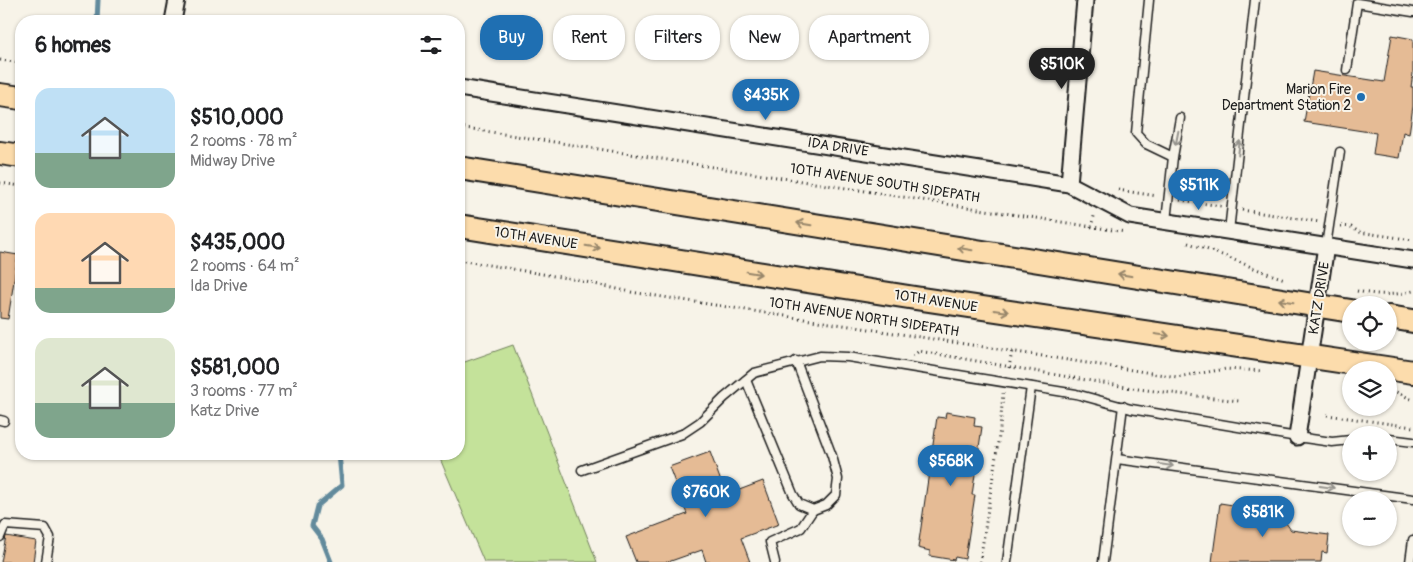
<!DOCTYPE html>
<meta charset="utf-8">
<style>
:root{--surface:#fff;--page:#f2f2f2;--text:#202124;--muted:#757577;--accent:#1f6fb2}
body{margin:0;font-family:Pangolin,sans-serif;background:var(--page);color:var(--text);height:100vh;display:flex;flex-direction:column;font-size:19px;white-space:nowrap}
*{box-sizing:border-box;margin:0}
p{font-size:16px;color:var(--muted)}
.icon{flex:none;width:28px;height:28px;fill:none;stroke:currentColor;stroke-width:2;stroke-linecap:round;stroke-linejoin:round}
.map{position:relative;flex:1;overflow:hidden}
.side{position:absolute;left:15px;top:15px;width:450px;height:445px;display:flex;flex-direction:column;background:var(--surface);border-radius:20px;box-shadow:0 1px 4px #0004}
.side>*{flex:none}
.banner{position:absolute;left:480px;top:15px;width:475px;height:45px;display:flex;gap:10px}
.controls{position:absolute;left:1342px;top:296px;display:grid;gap:10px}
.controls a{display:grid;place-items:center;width:55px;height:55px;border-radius:50%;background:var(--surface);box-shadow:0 1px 4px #0004;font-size:25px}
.price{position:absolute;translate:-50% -42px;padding:0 11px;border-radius:18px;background:var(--accent);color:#fff;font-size:16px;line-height:32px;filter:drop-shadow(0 1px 2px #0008)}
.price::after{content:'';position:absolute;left:50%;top:30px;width:15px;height:11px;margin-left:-8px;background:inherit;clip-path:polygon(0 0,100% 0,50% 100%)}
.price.current{background:#222;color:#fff}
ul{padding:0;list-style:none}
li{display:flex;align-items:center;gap:15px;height:125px;padding:0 20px}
li span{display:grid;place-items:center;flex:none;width:140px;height:100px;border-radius:15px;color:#555}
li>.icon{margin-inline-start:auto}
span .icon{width:60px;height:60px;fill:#fffc;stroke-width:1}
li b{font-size:21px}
h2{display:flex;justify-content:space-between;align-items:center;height:60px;padding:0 20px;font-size:21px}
.chip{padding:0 18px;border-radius:20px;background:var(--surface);box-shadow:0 1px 4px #0004;font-size:18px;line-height:45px}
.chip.current{background:var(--accent);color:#fff}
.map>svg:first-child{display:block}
.green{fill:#c4e29a;stroke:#707f5b}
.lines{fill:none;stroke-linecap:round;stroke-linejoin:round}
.stream{stroke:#628a9c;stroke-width:5}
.building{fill:#e5bb95;stroke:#1c1c1c}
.lane-casing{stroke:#1c1c1c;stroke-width:11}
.street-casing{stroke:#1c1c1c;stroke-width:19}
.primary-casing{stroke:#1c1c1c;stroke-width:26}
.path{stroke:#1c1c1c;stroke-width:3;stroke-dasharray:1 4;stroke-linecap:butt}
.lane{stroke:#f7f3e8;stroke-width:8}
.street{stroke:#f7f3e8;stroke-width:15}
.primary{stroke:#fcdcac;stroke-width:22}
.oneway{stroke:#94928c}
.oneway2{stroke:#97866b}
.poi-dot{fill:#1f6fb2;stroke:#f7f3e8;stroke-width:2}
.labels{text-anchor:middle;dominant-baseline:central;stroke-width:4;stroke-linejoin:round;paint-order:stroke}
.poi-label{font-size:14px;fill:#1c1c1c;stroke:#f7f3e8;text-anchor:end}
.street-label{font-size:14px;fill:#1c1c1c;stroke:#f7f3e8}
</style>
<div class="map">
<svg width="1413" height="562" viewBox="0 0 1413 562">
<rect width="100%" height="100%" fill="#f7f3e8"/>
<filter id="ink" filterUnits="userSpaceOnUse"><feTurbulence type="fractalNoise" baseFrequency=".02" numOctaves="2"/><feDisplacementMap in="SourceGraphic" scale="10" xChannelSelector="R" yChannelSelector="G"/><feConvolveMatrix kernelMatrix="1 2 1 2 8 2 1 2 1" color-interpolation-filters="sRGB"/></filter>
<g filter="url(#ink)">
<!-- green -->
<path class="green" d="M 513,345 L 597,562 L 484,562 L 438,454 L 459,454 L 459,364 Z"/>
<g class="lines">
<!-- stream -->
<g class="stream">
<path d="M 97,21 L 98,0"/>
<path d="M 331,562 L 322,539 L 312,526 L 317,506 L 342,485 L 339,454"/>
</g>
</g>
<!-- building -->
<g class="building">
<path d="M 1392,35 L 1413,39 L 1413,74 L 1411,87 L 1413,87 L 1413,106 L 1409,134 L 1403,132 L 1399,158 L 1373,154 L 1376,133 L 1304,122 L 1313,71 L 1384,82 Z"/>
<path d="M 0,252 L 18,255 L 8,319 L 0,318 Z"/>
<path d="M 946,412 L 975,417 L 974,426 L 982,427 L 972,495 L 975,495 L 965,559 L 955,557 L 954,560 L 930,556 L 930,551 L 918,548 L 937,417 L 945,418 Z"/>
<path d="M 710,452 L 726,495 L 763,481 L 779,524 L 741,538 L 750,562 L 706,562 L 702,550 L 668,562 L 636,562 L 626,537 L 687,514 L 669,467 Z"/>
<path d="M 1220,503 L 1278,512 L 1291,530 L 1329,535 L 1327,553 L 1322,552 L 1321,562 L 1212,562 Z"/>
<path d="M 6,536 L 36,541 L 33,562 L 1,562 Z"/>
</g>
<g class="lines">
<!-- lane casing -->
<g class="lane-casing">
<g id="lane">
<path d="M 1149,0 L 1136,133 L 1146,144 L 1173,157"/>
<path d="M 1347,70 L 1357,3 L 1413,12"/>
<path d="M 1166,221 L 1173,157 L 1180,118"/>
<path d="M 1229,231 L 1255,0"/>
<path d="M 1326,246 L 1340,152"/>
<path d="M 746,380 L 793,494 L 799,504 L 813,510 L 826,505 L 836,495 L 838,479 L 832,456 L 796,361"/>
<path d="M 0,420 L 4,421"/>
<path d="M 1389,439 L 1413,442"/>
<path d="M 1117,459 L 1413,499"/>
<path d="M 582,470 L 682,434 L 700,422 L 724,398 L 754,373 L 820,356 L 848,357 L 1076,394 L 1131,409 L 1297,437 L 1332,442 L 1351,440"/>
<path d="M 0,537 L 5,525 L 45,528 L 50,537 L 46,562"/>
<path d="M 775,562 L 770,542 L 801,528 L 813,510"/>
<path d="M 1007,562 L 1031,387"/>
<path d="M 1103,562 L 1123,406"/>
<path d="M 1410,562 L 1413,540"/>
</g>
</g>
<!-- street casing -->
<g class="street-casing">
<g id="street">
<path d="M 173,21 L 177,0"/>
<path d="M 459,88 L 1069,184 L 1130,216 L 1413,260"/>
<path d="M 1069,184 L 1085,0"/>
<path d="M 1297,437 L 1326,246"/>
</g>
</g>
<!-- primary casing -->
<g class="primary-casing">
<g id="primary">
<path d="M 0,95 L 21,98"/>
<path d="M 0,153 L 21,156"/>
<path d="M 459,168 L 1351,311"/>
<path d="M 459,226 L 915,298 L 1413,372"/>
<path d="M 1389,317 L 1413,321"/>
</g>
</g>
<!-- path -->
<g class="path">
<path d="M 0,60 L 21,63"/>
<path d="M 459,127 L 1125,232"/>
<path d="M 0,183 L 21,186"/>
<path d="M 1118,190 L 1157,196"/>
<path d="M 1180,200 L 1221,206"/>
<path d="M 1242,210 L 1320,222"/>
<path d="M 1341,226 L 1351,227 L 1359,232 L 1413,240"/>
<path d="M 1091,227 L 1095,213"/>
<path d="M 1188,243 C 1221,253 1252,269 1285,279"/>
<path d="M 459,260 L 572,279 L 631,292 L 1177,377 L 1226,369 L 1263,371"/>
<path d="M 1357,291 C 1376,295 1394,296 1413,291"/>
<path d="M 913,356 L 919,351 L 1138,389 L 1239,401"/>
<path d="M 1009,368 L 1012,351"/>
<path d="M 1392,390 L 1413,400"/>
<path d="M 1327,415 L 1413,427"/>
<path d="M 980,562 L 1000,429 L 1003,393"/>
</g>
<!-- lane -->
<use href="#lane" class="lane"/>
<!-- street -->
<use href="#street" class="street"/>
<!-- primary -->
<use href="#primary" class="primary"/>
</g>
<!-- one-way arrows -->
<defs><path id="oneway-shaft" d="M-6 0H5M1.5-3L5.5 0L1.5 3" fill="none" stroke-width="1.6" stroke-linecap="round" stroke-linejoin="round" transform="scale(1.25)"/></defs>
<g class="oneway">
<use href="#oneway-shaft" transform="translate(1177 138) rotate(101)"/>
<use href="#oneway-shaft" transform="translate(1239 148) rotate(-84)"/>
<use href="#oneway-shaft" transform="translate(1166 465) rotate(8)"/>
<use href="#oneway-shaft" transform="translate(1327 487) rotate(8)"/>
</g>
<g class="oneway2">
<use href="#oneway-shaft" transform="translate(804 224) rotate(-171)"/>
<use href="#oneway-shaft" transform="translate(593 247) rotate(9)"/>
<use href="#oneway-shaft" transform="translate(965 249) rotate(-171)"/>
<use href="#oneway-shaft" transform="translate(754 273) rotate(9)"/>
<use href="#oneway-shaft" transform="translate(1125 275) rotate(-171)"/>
<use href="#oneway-shaft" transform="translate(1286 301) rotate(-171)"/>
<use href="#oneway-shaft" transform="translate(1001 311) rotate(8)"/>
<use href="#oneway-shaft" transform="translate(1162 335) rotate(8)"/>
</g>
</g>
<!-- markers -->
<circle class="poi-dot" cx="1361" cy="97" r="5"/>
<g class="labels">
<!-- poi labels -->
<g class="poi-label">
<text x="1351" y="89">Marion Fire<tspan x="1351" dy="16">Department Station 2</tspan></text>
</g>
<!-- street labels -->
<g class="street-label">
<text transform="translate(838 147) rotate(9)">IDA DRIVE</text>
<text transform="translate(885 183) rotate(9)">10TH AVENUE SOUTH SIDEPATH</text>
<text transform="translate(536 238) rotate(9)">10TH AVENUE</text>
<text transform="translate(1319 298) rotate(-81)">KATZ DRIVE</text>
<text transform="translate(936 301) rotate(9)">10TH AVENUE</text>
<text transform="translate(864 317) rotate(9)">10TH AVENUE NORTH SIDEPATH</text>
</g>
</g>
</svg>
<div class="controls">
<a><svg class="icon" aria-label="locate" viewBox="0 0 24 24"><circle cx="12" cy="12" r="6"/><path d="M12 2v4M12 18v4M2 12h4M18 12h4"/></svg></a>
<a><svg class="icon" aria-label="layers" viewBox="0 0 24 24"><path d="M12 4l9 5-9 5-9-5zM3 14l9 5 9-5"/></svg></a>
<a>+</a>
<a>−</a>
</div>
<b class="price current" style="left:1062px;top:90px">$510K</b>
<b class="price" style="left:766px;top:121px">$435K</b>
<b class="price" style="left:1199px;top:211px">$511K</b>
<b class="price" style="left:951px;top:487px">$568K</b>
<b class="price" style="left:706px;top:518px">$760K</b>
<b class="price" style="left:1263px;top:538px">$581K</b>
<div class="banner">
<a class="chip current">Buy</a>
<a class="chip">Rent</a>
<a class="chip">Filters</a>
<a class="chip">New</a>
<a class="chip">Apartment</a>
</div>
<section class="side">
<h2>6 homes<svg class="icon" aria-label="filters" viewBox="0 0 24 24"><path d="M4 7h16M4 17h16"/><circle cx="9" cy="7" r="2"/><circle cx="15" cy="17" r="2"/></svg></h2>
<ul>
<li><span style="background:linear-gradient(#bfe0f5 65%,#7fa58c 0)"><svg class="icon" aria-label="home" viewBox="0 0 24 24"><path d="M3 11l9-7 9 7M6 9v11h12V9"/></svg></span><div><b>$510,000</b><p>2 rooms · 78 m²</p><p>Midway Drive</p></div></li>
<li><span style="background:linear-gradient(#ffd9b3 75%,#7fa58c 0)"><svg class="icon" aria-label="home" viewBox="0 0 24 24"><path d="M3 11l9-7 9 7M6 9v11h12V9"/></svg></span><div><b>$435,000</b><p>2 rooms · 64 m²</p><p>Ida Drive</p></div></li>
<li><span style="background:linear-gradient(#dfe7d0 65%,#7fa58c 0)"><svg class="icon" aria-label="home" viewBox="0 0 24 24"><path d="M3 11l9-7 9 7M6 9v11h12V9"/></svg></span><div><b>$581,000</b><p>3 rooms · 77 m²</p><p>Katz Drive</p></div></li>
</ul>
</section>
</div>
